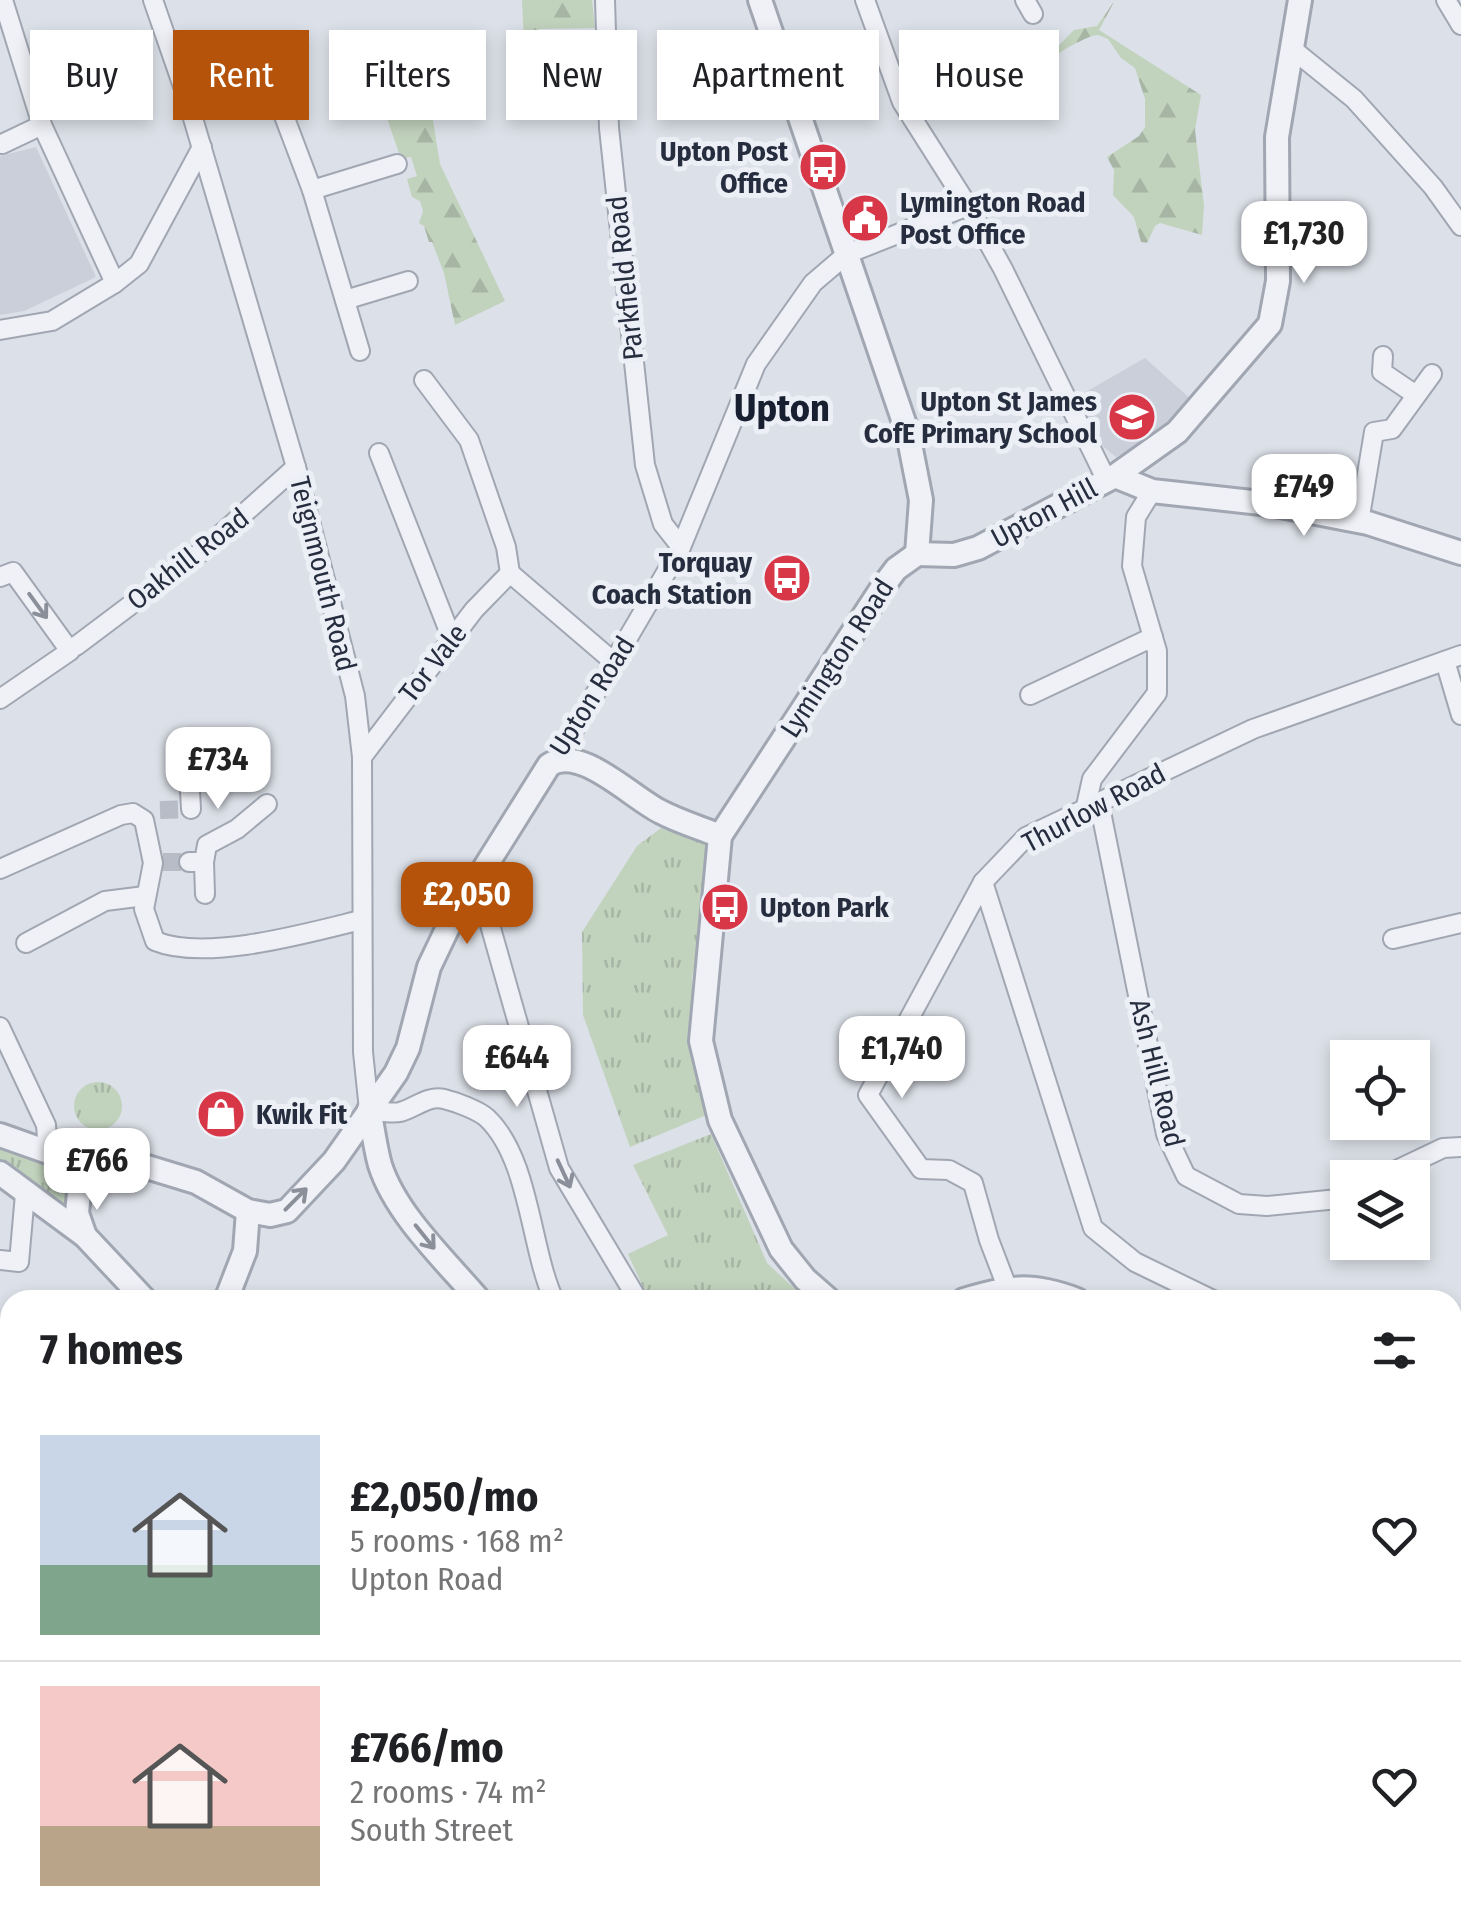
<!DOCTYPE html>
<meta charset="utf-8">
<style>
:root{--surface:#fff;--page:#f6f6f6;--text:#202124;--muted:#757577;--line:#e0e0e0;--accent:#b45309}
body{margin:0;font-family:"Fira Sans Condensed",sans-serif;background:var(--page);color:var(--text);height:100vh;display:flex;flex-direction:column;font-size:38px;white-space:nowrap}
*{box-sizing:border-box;margin:0}
p{font-size:32px;color:var(--muted)}
.icon{flex:none;width:55px;height:55px;fill:none;stroke:currentColor;stroke-width:2;stroke-linecap:round;stroke-linejoin:round}
.map{position:relative;flex:1;overflow:hidden}
.details{position:absolute;left:0px;top:1290px;width:1462px;height:640px;display:flex;flex-direction:column;background:var(--surface);border-radius:30px 30px 0 0;box-shadow:0 5px 15px #0003}
.details>*{flex:none}
.hud{position:absolute;left:30px;top:30px;width:1402px;height:90px;display:flex;gap:20px}
.tools{position:absolute;left:1330px;top:1040px;display:grid;gap:20px}
.tools a{display:grid;place-items:center;width:100px;height:100px;border-radius:0px;background:var(--surface);box-shadow:0 5px 15px #0003;font-size:50px}
.price{position:absolute;translate:-50% -85px;padding:0 22px;border-radius:20px;background:#fff;color:#222;font-size:32px;line-height:65px;filter:drop-shadow(0 2px 5px #0008)}
.price::after{content:'';position:absolute;left:50%;top:60px;width:30px;height:22px;margin-left:-15px;background:inherit;clip-path:polygon(0 0,100% 0,50% 100%)}
.price.selected{background:var(--accent);color:#fff}
ul{padding:0;list-style:none}
li{display:flex;align-items:center;gap:30px;height:250px;padding:0 40px}
li+li{border-top:2px solid var(--line)}
li span{display:grid;place-items:center;flex:none;width:280px;height:200px;border-radius:0px;color:#555}
li>.icon{margin-inline-start:auto}
span .icon{width:120px;height:120px;fill:#fffc;stroke-width:1}
li b{font-size:42px}
h2{display:flex;justify-content:space-between;align-items:center;height:120px;padding:0 40px;font-size:42px}
.chip{padding:0 35px;border-radius:0px;background:var(--surface);box-shadow:0 5px 15px #0003;font-size:35px;line-height:90px}
.chip.selected{background:var(--accent);color:#fff}
.map>svg:first-child{display:block}
.built{fill:#cacfda}
.grass{fill:url(#grass-tufts)}
.forest{fill:url(#forest-firs)}
.cemetery{fill:url(#cemetery-stones)}
.lines{fill:none;stroke-linecap:round;stroke-linejoin:round}
.minor-tunnel{stroke:#b7bcc6;stroke-width:18;stroke-dasharray:18 9;stroke-linecap:butt}
.minor-casing{stroke:#a1a7b2;stroke-width:22}
.tertiary-casing{stroke:#a1a7b2;stroke-width:28}
.minor{stroke:#eff1f6;stroke-width:18}
.tertiary{stroke:#eff1f6;stroke-width:22}
.oneway{stroke:#8a8f9a}
.labels{text-anchor:middle;dominant-baseline:central;stroke-width:10;stroke-linejoin:round;paint-order:stroke}
.poi-label{font-size:28px;font-weight:bold;fill:#252d3f;stroke:#eceff5;text-anchor:end}
.street-label{font-size:28px;fill:#252d3f;stroke:#eceff5}
.district-label{font-size:38px;font-weight:bold;fill:#181f30;stroke:#eceff5}
</style>
<div class="map">
<svg width="1461" height="1930" viewBox="0 0 1461 1930">
<defs>
<pattern id="grass-tufts" width="24" height="20" patternUnits="userSpaceOnUse" patternTransform="scale(2.5)"><rect width="24" height="20" fill="#c1d2bd"/><path d="M3 7l-1-3M5 7V3M7 7l1-3M15 17l-1-3M17 17v-4M19 17l1-3" fill="none" stroke="#a6b5a4"/></pattern>
<pattern id="forest-firs" width="22" height="20" patternUnits="userSpaceOnUse" patternTransform="scale(2.5)"><rect width="22" height="20" fill="#c1d2bd"/><path d="M5 1l3.5 6h-7zM16 11l3.5 6h-7z" fill="#a6b5a4"/></pattern>
<pattern id="cemetery-stones" width="16" height="16" patternUnits="userSpaceOnUse" patternTransform="scale(2.5)"><rect width="16" height="16" fill="#c1d2bd"/><path d="M2 7V4a2 2 0 0 1 4 0v3zM10 15v-3a2 2 0 0 1 4 0v3z" fill="#a6b5a4"/></pattern>
</defs>
<rect width="100%" height="100%" fill="#dce0e8"/>
<!-- built -->
<g class="built">
<path d="M 36,147 L 96,277 L 24,311 L 0,315 L 0,156 Z"/>
<path d="M 1145,358 L 1194,402 L 1160,433 L 1116,457 L 1098,442 L 1077,397 Z"/>
</g>
<!-- grass -->
<g class="grass">
<path d="M 661,828 L 713,847 L 692,978 L 692,1057 L 711,1113 L 630,1147 L 583,1015 L 582,932 L 637,846 Z"/>
<circle cx="98" cy="1106" r="24"/>
<path d="M 711,1134 L 767,1263 L 807,1300 L 652,1300 L 647,1296 L 628,1254 L 668,1235 L 633,1165 Z"/>
<path d="M 0,1135 L 120,1161 L 79,1184 L 85,1236 L 0,1173 Z"/>
</g>
<!-- forest -->
<g class="forest">
<path d="M 522,0 L 592,0 L 595,28 L 538,29 L 543,119 L 525,62 Z"/>
<path d="M 1115,0 L 1099,30 L 1201,95 L 1195,130 L 1204,206 L 1202,235 L 1160,223 L 1155,226 L 1147,243 L 1141,242 L 1134,217 L 1113,195 L 1114,170 L 1107,157 L 1139,136 L 1145,127 L 1145,99 L 1135,68 L 1121,58 L 1108,39 L 1098,35 L 1092,36 C 1059,49 1025,73 1017,109 L 987,76 L 969,76 L 958,82 L 944,57 L 986,39 L 1000,55 L 1017,88 L 1074,30 L 1097,26 Z"/>
<path d="M 368,41 L 428,89 L 440,164 L 505,301 L 455,325 L 444,273 L 432,242 L 429,242 L 424,226 L 419,223 L 423,211 L 420,201 L 412,197 L 407,179 L 417,176 L 411,157 L 401,159 L 377,89 L 374,90 L 370,82 L 351,87 L 342,60 Z"/>
</g>
<!-- cemetery -->
<path class="cemetery" d="M 333,1920 L 421,1920 L 407,1930 L 341,1930 Z"/>
<g class="lines">
<!-- minor-tunnel -->
<g class="minor-tunnel">
<path d="M 160,810 L 191,809"/>
<path d="M 163,862 L 189,862"/>
</g>
<!-- minor casing -->
<g class="minor-casing">
<g id="minor">
<path d="M 3,0 L 42,125 L 115,283"/>
<path d="M 153,0 L 187,98 L 296,467 L 355,696 L 362,757 L 363,1052 L 369,1110 C 379,1111 391,1114 400,1112 C 415,1108 428,1095 444,1099 C 456,1102 478,1110 487,1118 C 530,1159 530,1248 554,1300"/>
<path d="M 605,0 L 609,128 L 645,465 L 663,524 L 681,547"/>
<path d="M 865,0 L 902,102 L 968,206 L 1003,269 L 1107,481"/>
<path d="M 1025,0 L 1033,14"/>
<path d="M 1446,0 L 1461,25"/>
<path d="M 1291,48 L 1354,99 L 1433,187 L 1461,226"/>
<path d="M 187,98 L 244,81 L 257,82 L 278,100 L 312,190 L 360,351"/>
<path d="M 2,144 L 42,125"/>
<path d="M 312,190 L 397,164"/>
<path d="M 345,300 L 408,281"/>
<path d="M 0,330 L 52,321 L 115,283 L 139,264 L 202,147"/>
<path d="M 1383,356 L 1382,372 L 1416,395"/>
<path d="M 379,453 L 452,639"/>
<path d="M 1359,522 L 1374,432 L 1392,429 L 1432,374"/>
<path d="M 510,573 L 615,663"/>
<path d="M 0,577 L 13,572 L 70,651 L 0,699"/>
<path d="M 76,646 L 201,552 L 296,467"/>
<path d="M 1445,661 L 1461,715"/>
<path d="M 1030,695 L 1153,637"/>
<path d="M 362,757 L 474,610 L 510,573 L 506,547 L 469,440 L 424,380"/>
<path d="M 557,759 L 681,547 L 756,364 L 813,283 L 847,254 L 968,206"/>
<path d="M 1099,802 L 1166,1134 L 1186,1176 L 1239,1204 L 1267,1206 L 1338,1199 L 1348,1194"/>
<path d="M 1086,806 L 1092,779 L 1157,693 L 1157,651 L 1132,566 L 1136,517 L 1152,491"/>
<path d="M 191,809 L 189,772 L 200,758"/>
<path d="M 189,862 L 204,862 L 207,845 L 237,829 L 267,804"/>
<path d="M 204,862 L 205,894"/>
<path d="M 0,869 L 121,815 L 133,813 L 144,820 L 153,863 L 144,909 L 155,941 C 206,962 308,933 361,920"/>
<path d="M 477,879 L 559,1168 L 638,1300"/>
<path d="M 983,882 L 1093,1228 L 1135,1262 L 1213,1300"/>
<path d="M 1393,939 L 1461,923"/>
<path d="M 26,943 L 105,901 L 145,896"/>
<path d="M 0,1027 L 46,1125 L 48,1152"/>
<path d="M 1380,1178 L 1443,1148 L 1461,1147"/>
<path d="M 0,1260 L 19,1262 L 25,1194"/>
<path d="M 1007,1287 L 989,1240 L 973,1183 L 949,1170 L 921,1169 L 868,1095 L 983,882 L 1026,837 L 1253,729 L 1461,655"/>
<path d="M 0,1499 L 10,1498"/>
<path d="M 0,1546 L 10,1583"/>
<path d="M 0,1812 L 10,1807"/>
<path d="M 116,1920 L 121,1930"/>
<path d="M 605,1920 L 611,1930"/>
<path d="M 1126,1920 L 1138,1930"/>
<path d="M 1273,1920 L 1285,1930"/>
<path d="M 63,1930 L 68,1920"/>
</g>
</g>
<!-- tertiary casing -->
<g class="tertiary-casing">
<g id="tertiary">
<path d="M 760,0 L 908,434 L 921,500 L 917,554"/>
<path d="M 1115,476 L 1177,432 L 1270,324 L 1278,281 L 1277,137 L 1300,0"/>
<path d="M 917,554 L 954,555 L 978,548 L 1115,476 L 1152,491 L 1270,504 L 1368,523 L 1461,553"/>
<path d="M 369,1110 C 373,1128 375,1147 380,1165 C 396,1215 446,1261 479,1300"/>
<path d="M 0,1135 L 48,1152 L 147,1167 L 196,1182 L 248,1211 L 270,1215 L 287,1211 L 334,1161 L 396,1073 L 408,1048 L 429,967 L 450,923 L 549,765 C 580,744 632,798 661,812 C 680,822 701,828 720,836"/>
<path d="M 0,1173 L 85,1236 L 145,1300"/>
<path d="M 85,1236 L 77,1213 L 80,1183 L 98,1169 L 120,1161"/>
<path d="M 226,1300 L 245,1251 L 248,1211"/>
<path d="M 829,1300 L 805,1279 L 781,1249 L 720,1120 L 701,1041 L 720,836 L 884,585 L 896,569 L 917,554"/>
<path d="M 964,1300 C 1009,1286 1032,1283 1077,1300"/>
<path d="M 1452,1610 L 1461,1622"/>
<path d="M 218,1920 L 223,1930"/>
<path d="M 937,1920 L 944,1930"/>
<path d="M 1415,1920 L 1425,1930"/>
<path d="M 1379,1930 L 1381,1920"/>
</g>
</g>
<!-- minor -->
<use href="#minor" class="minor"/>
<!-- tertiary -->
<use href="#tertiary" class="tertiary"/>
</g>
<!-- one-way arrows -->
<defs><path id="oneway-shaft" d="M-6 0H5M1.5-3L5.5 0L1.5 3" fill="none" stroke-width="1.6" stroke-linecap="round" stroke-linejoin="round" transform="scale(2.5)"/></defs>
<g class="oneway">
<use href="#oneway-shaft" transform="translate(38 606) rotate(54)"/>
<use href="#oneway-shaft" transform="translate(564 1174) rotate(65)"/>
<use href="#oneway-shaft" transform="translate(296 1199) rotate(-45)"/>
<use href="#oneway-shaft" transform="translate(425 1237) rotate(51)"/>
</g>
<!-- icons -->
<defs>
<g id="bus-disc" transform="scale(2.5)"><circle r="9.5" fill="#d73747" stroke="#eceff5"/><path d="M-5-6H5V4H4V6H2V4H-2V6H-4V4H-5ZM-3.5-4V0h7V-4ZM-3.5 1.2v1.5H-2V1.2ZM2 1.2v1.5H3.5V1.2Z" fill="#fff"/></g>
<g id="civic-disc" transform="scale(2.5)"><circle r="9.5" fill="#d73747" stroke="#eceff5"/><path d="M-.6-6.5H3V-4.5H.6V-3L4-1V1h2V6H-6V1h2V-1L-.6-3ZM-1.2 2.5V6h2.4V2.5Z" fill="#fff"/></g>
<g id="school-disc" transform="scale(2.5)"><circle r="9.5" fill="#d73747" stroke="#eceff5"/><path d="M0-5L7-2L0 1L-7-2ZM-4 1L0 2.5L4 1V4Q0 6-4 4Z" fill="#fff"/></g>
<g id="shop-disc" transform="scale(2.5)"><circle r="9.5" fill="#d73747" stroke="#eceff5"/><path d="M-5-2.5h2.3a2.7 3.5 0 0 1 5.4 0H5L5.5 6h-11ZM-1.5-2.5h3a1.5 2.3 0 0 0-3 0Z" fill="#fff"/></g>
</defs>
<g fill-rule="evenodd">
<use href="#bus-disc" x="823" y="167"/>
<use href="#civic-disc" x="865" y="218"/>
<use href="#school-disc" x="1132" y="417"/>
<use href="#bus-disc" x="787" y="578"/>
<use href="#bus-disc" x="725" y="907"/>
<use href="#shop-disc" x="221" y="1114"/>
</g>
<g class="labels">
<!-- poi labels -->
<g class="poi-label">
<text x="788" y="151">Upton Post<tspan x="788" dy="32">Office</tspan></text>
<text x="900" y="202" text-anchor="start">Lymington Road<tspan x="900" dy="32">Post Office</tspan></text>
<text x="1097" y="401">Upton St James<tspan x="1097" dy="32">CofE Primary School</tspan></text>
<text x="752" y="562">Torquay<tspan x="752" dy="32">Coach Station</tspan></text>
<text x="760" y="907" text-anchor="start">Upton Park</text>
<text x="256" y="1114" text-anchor="start">Kwik Fit</text>
</g>
<!-- street labels -->
<g class="street-label">
<text transform="translate(625 278) rotate(-96)">Parkfield Road</text>
<text transform="translate(1044 513) rotate(-28)">Upton Hill</text>
<text transform="translate(188 559) rotate(-38)">Oakhill Road</text>
<text transform="translate(323 574) rotate(76)">Teignmouth Road</text>
<text transform="translate(837 658) rotate(-57)">Lymington Road</text>
<text transform="translate(433 663) rotate(-52)">Tor Vale</text>
<text transform="translate(592 696) rotate(-58)">Upton Road</text>
<text transform="translate(1094 808) rotate(-28)">Thurlow Road</text>
<text transform="translate(1157 1073) rotate(76)">Ash Hill Road</text>
</g>
<!-- district labels -->
<g class="district-label">
<text x="782" y="408">Upton</text>
</g>
</g>
</svg>
<div class="tools">
<a><svg class="icon" aria-label="locate" viewBox="0 0 24 24"><circle cx="12" cy="12" r="6"/><path d="M12 2v4M12 18v4M2 12h4M18 12h4"/></svg></a>
<a><svg class="icon" aria-label="layers" viewBox="0 0 24 24"><path d="M12 4l9 5-9 5-9-5zM3 14l9 5 9-5"/></svg></a>
</div>
<b class="price" style="left:1304px;top:286px">£1,730</b>
<b class="price" style="left:1304px;top:539px">£749</b>
<b class="price" style="left:218px;top:812px">£734</b>
<b class="price selected" style="left:467px;top:947px">£2,050</b>
<b class="price" style="left:902px;top:1101px">£1,740</b>
<b class="price" style="left:517px;top:1110px">£644</b>
<b class="price" style="left:97px;top:1213px">£766</b>
<div class="hud">
<a class="chip">Buy</a>
<a class="chip selected">Rent</a>
<a class="chip">Filters</a>
<a class="chip">New</a>
<a class="chip">Apartment</a>
<a class="chip">House</a>
</div>
<section class="details">
<h2>7 homes<svg class="icon" aria-label="filters" viewBox="0 0 24 24"><path d="M4 7h16M4 17h16"/><circle cx="9" cy="7" r="2"/><circle cx="15" cy="17" r="2"/></svg></h2>
<ul>
<li><span style="background:linear-gradient(#c9d6e8 65%,#7fa58c 0)"><svg class="icon" aria-label="home" viewBox="0 0 24 24"><path d="M3 11l9-7 9 7M6 9v11h12V9"/></svg></span><div><b>£2,050/mo</b><p>5 rooms · 168 m²</p><p>Upton Road</p></div><svg class="icon" aria-label="heart" viewBox="0 0 24 24"><path d="M12 20l-8-8c-3-5 5-10 8-4 3-6 11-1 8 4z"/></svg></li>
<li><span style="background:linear-gradient(#f6c9c9 70%,#b9a48a 0)"><svg class="icon" aria-label="home" viewBox="0 0 24 24"><path d="M3 11l9-7 9 7M6 9v11h12V9"/></svg></span><div><b>£766/mo</b><p>2 rooms · 74 m²</p><p>South Street</p></div><svg class="icon" aria-label="heart" viewBox="0 0 24 24"><path d="M12 20l-8-8c-3-5 5-10 8-4 3-6 11-1 8 4z"/></svg></li>
</ul>
</section>
</div>
